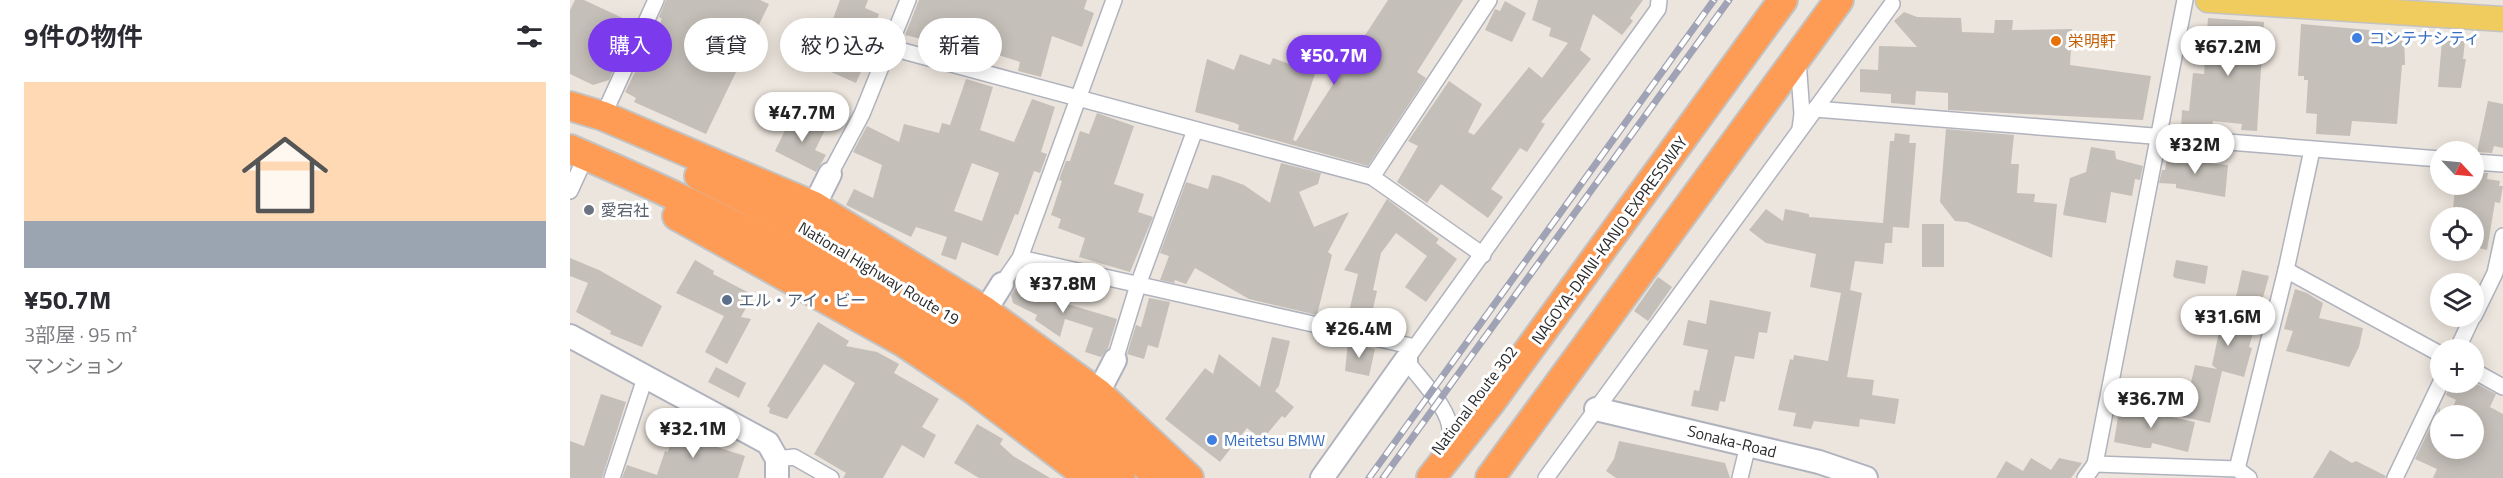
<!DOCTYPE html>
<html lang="ja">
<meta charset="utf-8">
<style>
:root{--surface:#fff;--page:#f2f2f3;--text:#2b2b33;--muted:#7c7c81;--line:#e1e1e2;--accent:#7c3aed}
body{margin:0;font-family:"Titillium Web","Noto Sans JP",sans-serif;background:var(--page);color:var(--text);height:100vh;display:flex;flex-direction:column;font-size:22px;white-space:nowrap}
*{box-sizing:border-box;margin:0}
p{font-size:20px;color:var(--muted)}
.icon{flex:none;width:33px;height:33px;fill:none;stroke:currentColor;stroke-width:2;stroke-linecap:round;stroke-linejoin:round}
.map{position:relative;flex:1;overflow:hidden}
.sheet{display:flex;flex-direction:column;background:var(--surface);width:570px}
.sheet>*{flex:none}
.top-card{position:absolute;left:18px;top:18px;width:570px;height:54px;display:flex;gap:12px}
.needle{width:39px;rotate:116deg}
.tools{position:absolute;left:1860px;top:141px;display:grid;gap:12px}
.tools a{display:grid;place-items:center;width:54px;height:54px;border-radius:50%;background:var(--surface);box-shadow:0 3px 15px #0003;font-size:30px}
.price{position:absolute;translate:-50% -51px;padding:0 14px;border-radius:21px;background:#fff;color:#222;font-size:20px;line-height:39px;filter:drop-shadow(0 2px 3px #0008)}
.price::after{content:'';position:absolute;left:50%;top:36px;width:18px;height:14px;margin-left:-9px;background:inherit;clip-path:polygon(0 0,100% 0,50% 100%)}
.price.active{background:var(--accent);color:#fff}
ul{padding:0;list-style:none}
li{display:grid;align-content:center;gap:12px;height:318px;padding:0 24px}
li+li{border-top:2px solid var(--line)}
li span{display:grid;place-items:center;height:186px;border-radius:0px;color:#555}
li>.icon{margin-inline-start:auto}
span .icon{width:108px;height:108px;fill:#fffc;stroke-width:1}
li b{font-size:26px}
h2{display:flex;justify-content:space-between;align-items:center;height:72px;padding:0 24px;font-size:26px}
.pill{padding:0 21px;border-radius:27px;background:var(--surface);box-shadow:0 3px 15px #0003;font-size:21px;line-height:54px}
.pill.active{background:var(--accent);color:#fff}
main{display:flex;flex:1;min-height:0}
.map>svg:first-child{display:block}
.building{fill:#c4bfb8;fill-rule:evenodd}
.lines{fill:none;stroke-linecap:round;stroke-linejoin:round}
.street-casing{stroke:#b0b3be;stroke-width:18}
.secondary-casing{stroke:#b0b3be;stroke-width:26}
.primary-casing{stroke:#c3c3c3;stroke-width:27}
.highway-casing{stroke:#c3c3c3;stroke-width:32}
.street{stroke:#fff;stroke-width:15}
.secondary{stroke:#fff;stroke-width:22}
.primary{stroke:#f0cb5e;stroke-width:24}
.highway{stroke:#fe9c56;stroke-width:28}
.rail-casing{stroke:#9fa3b5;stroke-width:7}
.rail{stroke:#fff;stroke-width:4.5;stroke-dasharray:14;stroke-linecap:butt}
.shop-dot{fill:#3f7fe0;stroke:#fff;stroke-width:2}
.food-dot{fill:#e8710a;stroke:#fff;stroke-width:2}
.worship-dot{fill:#6b7280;stroke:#fff;stroke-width:2}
.service-dot{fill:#5c6f8a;stroke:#fff;stroke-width:2}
.labels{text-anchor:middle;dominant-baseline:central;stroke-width:6;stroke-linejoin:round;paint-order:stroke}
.shop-label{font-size:16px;fill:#366cbe;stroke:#fff;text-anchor:start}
.food-label{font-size:16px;fill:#c56008;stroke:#fff;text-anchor:start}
.worship-label{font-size:16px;fill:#5b616d;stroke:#fff;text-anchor:start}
.street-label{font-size:16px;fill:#2a2a2a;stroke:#fff}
.service-label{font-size:16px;fill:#4e5e75;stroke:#fff;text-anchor:start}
</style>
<main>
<section class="sheet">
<h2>9件の物件<svg class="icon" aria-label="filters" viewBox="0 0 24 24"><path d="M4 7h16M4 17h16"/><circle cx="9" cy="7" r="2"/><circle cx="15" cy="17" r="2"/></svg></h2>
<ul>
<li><span style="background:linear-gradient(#ffd9b3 75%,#9aa5b1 0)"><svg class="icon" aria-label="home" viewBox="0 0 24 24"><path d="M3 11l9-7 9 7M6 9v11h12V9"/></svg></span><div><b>¥50.7M</b><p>3部屋 · 95 m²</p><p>マンション</p></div></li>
</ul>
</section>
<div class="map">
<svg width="1933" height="478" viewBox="0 0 1933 478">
<rect width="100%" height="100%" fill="#ece5dd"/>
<!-- building -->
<g class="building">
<path d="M 5,0 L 14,0 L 59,21 L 53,35 L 58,38 L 39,80 L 23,85 L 0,74 L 0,10 Z"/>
<path d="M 96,0 L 190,0 L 199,4 L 136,134 L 64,102 L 66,98 L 55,92 L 92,19 L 89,17 Z"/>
<path d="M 270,0 L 298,0 L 295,8 L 309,14 L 301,34 L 274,28 L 268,49 L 297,58 L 286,83 L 245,65 L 250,52 L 242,48 L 249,24 L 260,27 Z"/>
<path d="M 349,0 L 517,0 L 514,9 L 524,13 L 512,47 L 482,36 L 471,77 L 448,71 L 450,62 L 409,49 L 408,53 L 335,35 Z"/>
<path d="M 818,0 L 893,0 L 847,72 L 856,78 L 798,166 L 668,130 L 669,125 L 665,123 L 625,112 L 637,59 L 664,70 L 670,54 L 700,65 L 703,58 L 722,65 L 730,48 L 751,56 L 723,140 L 726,141 Z"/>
<path d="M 968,0 L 1073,0 L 1060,18 L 1063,21 L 1052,35 L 1023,14 L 1010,50 L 1021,59 L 971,122 L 975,124 L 957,152 L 950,148 L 921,189 L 933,197 L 918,218 L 871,184 L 857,203 L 827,182 L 848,146 L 838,141 L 879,81 L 912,104 L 898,132 L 904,135 L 959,67 L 972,78 L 998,43 L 979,36 L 981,28 L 962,20 Z"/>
<path d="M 935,1 L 956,13 L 942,42 L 915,30 L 925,9 L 930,11 Z"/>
<path d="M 1334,12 L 1347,17 L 1391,18 L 1392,32 L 1424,33 L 1425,20 L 1443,20 L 1442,30 L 1502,29 L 1500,65 L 1581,76 L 1573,120 L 1378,110 L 1378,93 L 1346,91 L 1345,105 L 1321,103 L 1321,94 L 1290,92 L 1290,69 L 1308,70 L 1309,46 L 1347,47 L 1324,21 Z"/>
<path d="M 1638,18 L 1694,22 L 1687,131 L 1671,130 L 1672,124 L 1643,121 L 1642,129 L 1611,127 L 1612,110 L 1619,111 L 1623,73 L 1634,74 Z"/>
<path d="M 1731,24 L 1834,33 L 1835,65 L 1832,65 L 1827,124 L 1782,121 L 1780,136 L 1746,134 L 1747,114 L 1736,113 L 1738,80 L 1734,80 L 1734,76 L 1728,76 Z"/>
<path d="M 1872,40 L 1895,41 L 1893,59 L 1896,59 L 1891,88 L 1868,87 Z"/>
<path d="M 396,79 L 423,87 L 410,130 L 444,142 L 462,99 L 485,107 L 471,152 L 477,154 L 470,173 L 464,171 L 448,215 L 445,214 L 428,256 L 392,242 L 386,260 L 371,255 L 377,237 L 346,227 L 341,237 L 276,205 L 284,189 L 303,198 L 312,165 L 283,152 L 297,126 L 329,142 L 334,124 L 369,133 L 372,123 L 380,125 ZM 402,163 L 429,173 L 412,221 L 384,211 Z"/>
<path d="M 1918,101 L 1933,104 L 1933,148 L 1924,146 L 1922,153 L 1907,152 Z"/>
<path d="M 527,113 L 564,126 L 544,184 L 574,194 L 568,212 L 583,217 L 560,272 L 509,257 L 515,238 L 488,228 L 491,219 L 481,215 L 492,181 L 489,180 L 496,161 L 500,161 L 510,131 L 519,134 Z"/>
<path d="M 223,114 L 255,130 L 245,150 L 256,155 L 246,172 L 205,151 Z"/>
<path d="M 1376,129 L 1444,135 L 1441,164 L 1449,164 L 1447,193 L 1465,194 L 1464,202 L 1487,204 L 1482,258 L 1397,222 L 1385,221 L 1370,202 Z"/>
<path d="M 1325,133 L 1340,135 L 1339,143 L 1346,143 L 1339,228 L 1323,227 L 1322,243 L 1315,243 L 1313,264 L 1285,261 L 1280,290 L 1292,293 L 1277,377 L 1304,380 L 1302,395 L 1329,399 L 1325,424 L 1290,419 L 1289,427 L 1244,421 L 1241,429 L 1223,426 L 1226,413 L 1208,410 L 1220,359 L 1223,360 L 1224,355 L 1258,361 L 1271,293 L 1240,287 L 1246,254 L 1196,243 L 1179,230 L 1196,209 L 1213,221 L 1215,209 L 1239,214 L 1239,217 L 1313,223 L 1320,141 L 1324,141 Z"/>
<path d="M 1521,147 L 1545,151 L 1546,159 L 1573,166 L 1570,180 L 1565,179 L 1562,196 L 1541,192 L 1536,223 L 1493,215 L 1500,178 L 1516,172 Z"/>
<path d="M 1603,153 L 1639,158 L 1638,163 L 1658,165 L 1655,197 L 1606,188 L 1606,184 L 1589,183 L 1592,170 L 1595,170 L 1597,160 Z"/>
<path d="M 711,163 L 751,173 L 748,184 L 729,192 L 744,227 L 779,212 L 758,252 L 762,255 L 747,315 L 679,299 L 625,268 L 616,284 L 605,280 L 604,283 L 590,280 L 599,256 L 590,253 L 616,182 L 638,189 L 642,175 L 649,176 L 674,185 L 700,203 Z"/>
<path d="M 1904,172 L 1918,173 L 1917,179 L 1930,181 L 1929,186 L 1933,186 L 1930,203 L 1925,202 L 1917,250 L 1904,247 L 1904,218 L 1882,218 L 1885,190 L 1899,192 L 1901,184 L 1904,184 Z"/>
<path d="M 817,199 L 869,239 L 866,243 L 887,259 L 856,302 L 835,287 L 857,256 L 826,233 L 811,253 L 803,290 L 807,291 L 799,327 L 777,320 L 788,274 L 774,270 Z"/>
<rect x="1352" y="224" width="22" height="43"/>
<path d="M 0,258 L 29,270 L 92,306 L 72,347 L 40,334 L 41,331 L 6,312 L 18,283 L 0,276 Z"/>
<path d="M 125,260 L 144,271 L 143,274 L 183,295 L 171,317 L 181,319 L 157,364 L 135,352 L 154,316 L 106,293 Z"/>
<path d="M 1606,260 L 1638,266 L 1635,284 L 1605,278 L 1603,276 Z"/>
<path d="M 1672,270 L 1699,276 L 1679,347 L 1682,348 L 1674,377 L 1652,371 L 1640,423 L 1613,417 L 1625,365 L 1647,369 L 1642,365 L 1655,304 L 1664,306 Z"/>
<path d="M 461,271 L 478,276 L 471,296 L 547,319 L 538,348 L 531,357 L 515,352 L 523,328 L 495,319 L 490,337 L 465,320 L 467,315 L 443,303 L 441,295 L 446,288 L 450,290 L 455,275 L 460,276 Z"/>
<path d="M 1088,277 L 1102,287 L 1078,321 L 1064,311 Z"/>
<path d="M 1725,289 L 1737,293 L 1753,303 L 1749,318 L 1793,328 L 1789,347 L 1779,367 L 1716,351 L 1723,331 L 1714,329 Z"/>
<path d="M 579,298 L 600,302 L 588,348 L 578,345 L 574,359 L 557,354 L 566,325 L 571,327 Z"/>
<path d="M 1140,300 L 1201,312 L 1197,333 L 1189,332 L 1184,359 L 1165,356 L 1155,402 L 1150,401 L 1148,411 L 1121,406 L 1124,390 L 1129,391 L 1138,350 L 1113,345 L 1118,320 L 1136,324 Z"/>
<path d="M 248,322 L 279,341 L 276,346 L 307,352 L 329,364 L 324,373 L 369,399 L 352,427 L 366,435 L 354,458 L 332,445 L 313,478 L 273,478 L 276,473 L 244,454 L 285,383 L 254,364 L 217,419 L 199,413 L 200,408 L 197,406 Z"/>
<path d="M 702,337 L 720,341 L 709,386 L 705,391 L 724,407 L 715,418 L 712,416 L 692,440 L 677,428 L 650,462 L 595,419 L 635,368 L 643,374 L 649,354 L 690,387 Z"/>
<path d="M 778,342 L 805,349 L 799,376 L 775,371 Z"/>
<path d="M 146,367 L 176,383 L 169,398 L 138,382 Z"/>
<path d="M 1881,382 L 1903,382 L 1926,394 L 1920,407 L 1933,414 L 1933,478 L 1863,478 L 1867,469 L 1845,459 L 1870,407 L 1870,448 L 1904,448 L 1904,416 L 1879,416 L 1886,400 L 1876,395 Z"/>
<path d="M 31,394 L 56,402 L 32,478 L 0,478 L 0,441 L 14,446 Z"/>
<path d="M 1551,398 L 1565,401 L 1564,409 L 1625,422 L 1618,452 L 1582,443 L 1581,448 L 1575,448 L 1544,442 Z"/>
<path d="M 407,424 L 433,439 L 430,444 L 443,456 L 480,478 L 409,478 L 384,463 Z"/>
<path d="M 109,425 L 143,436 L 141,445 L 175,456 L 168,478 L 52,478 L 57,465 L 87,475 L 95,451 L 98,452 L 100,445 L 102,445 Z"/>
<path d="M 1049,441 L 1155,463 L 1160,478 L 1046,478 L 1036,471 L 1044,459 Z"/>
<path d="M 1760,450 L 1782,463 L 1786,461 L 1816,476 L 1815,478 L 1743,478 Z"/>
<path d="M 1461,458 L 1481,470 L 1489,458 L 1512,463 L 1501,478 L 1426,478 L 1436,461 L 1453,471 Z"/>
</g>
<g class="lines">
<!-- street casing -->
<g class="street-casing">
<g id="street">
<path d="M 318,47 L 802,177"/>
<path d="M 1228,60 L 1232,114 L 1230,129"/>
<path d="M 1245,109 L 1870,159"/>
<path d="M 33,116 L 86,0"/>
<path d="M 1904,162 L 1933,164"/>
<path d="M 260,174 L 292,114 L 338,0"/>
<path d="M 0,191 L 11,167"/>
<path d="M 913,255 L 802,177 L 919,0"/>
<path d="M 450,258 L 845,347"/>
<path d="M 1716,270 L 1870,354"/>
<path d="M 432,284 L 450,258 L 544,0"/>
<path d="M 1904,316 L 1925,273 L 1933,236"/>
<path d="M 1887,350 L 1903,316"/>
<path d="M 545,360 L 568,285 L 625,130"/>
<path d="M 1904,371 L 1933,387"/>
<path d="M 880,433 C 882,410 849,379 836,360 L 1088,9 L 1089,0"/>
<path d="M 207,459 L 224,457 L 261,478"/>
<path d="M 1525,464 L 1667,469 L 1679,478"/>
<path d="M 1667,469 L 1716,270 L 1742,150"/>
<path d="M 42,478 L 75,378"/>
<path d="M 976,478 L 1322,4"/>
<path d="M 1170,478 L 1178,445"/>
<path d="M 1515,478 L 1525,464 L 1615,0"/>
<path d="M 1825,478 L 1871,382"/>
</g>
</g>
<!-- secondary casing -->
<g class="secondary-casing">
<g id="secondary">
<path d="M 244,206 L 260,174"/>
<path d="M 415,311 L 432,284"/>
<path d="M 0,336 L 198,443 L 207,459 L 207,478"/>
<path d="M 528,393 L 545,360"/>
<path d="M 1026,409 L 1249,462 L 1296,478"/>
<path d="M 752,478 L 836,360"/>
</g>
</g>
<!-- primary casing -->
<g class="primary-casing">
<path id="primary" d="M 1638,0 L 1933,19"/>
</g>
<!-- highway casing -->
<g class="highway-casing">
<g id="highway">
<path d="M 0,106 L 33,116 L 244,206 L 415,311 L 528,393 L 619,478"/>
<path d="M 0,149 C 199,234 388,334 551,478"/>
<path d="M 129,176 C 295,256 454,351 589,478"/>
<path d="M 107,216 L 333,342 L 404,390 L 520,478"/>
<path d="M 861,478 L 921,402 L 1213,0"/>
<path d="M 920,478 L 1269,0"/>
</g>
</g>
<!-- street -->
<use href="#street" class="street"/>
<!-- secondary -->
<use href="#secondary" class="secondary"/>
<!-- primary -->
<use href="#primary" class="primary"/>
<!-- highway -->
<use href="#highway" class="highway"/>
<!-- rail casing -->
<g class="rail-casing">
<g id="rail">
<path d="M 799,478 L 1144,0"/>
<path d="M 813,478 L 1159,0"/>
</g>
</g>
<!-- rail -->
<use href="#rail" class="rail"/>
</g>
<!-- markers -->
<g class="shop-dot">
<circle cx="1787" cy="38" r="6"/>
<circle cx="642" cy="440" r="6"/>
</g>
<circle class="food-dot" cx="1486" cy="41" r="6"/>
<circle class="worship-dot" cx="19" cy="210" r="6"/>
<circle class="service-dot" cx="157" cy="300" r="6"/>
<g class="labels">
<!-- shop labels -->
<g class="shop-label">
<text x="1799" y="38">コンテナシティ</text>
<text x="654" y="440">Meitetsu BMW</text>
</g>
<!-- food labels -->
<g class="food-label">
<text x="1498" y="41">栄明軒</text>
</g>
<!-- worship labels -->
<g class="worship-label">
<text x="31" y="210">愛宕社</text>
</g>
<!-- street labels -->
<g class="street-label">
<text transform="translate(1039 240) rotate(-54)">NAGOYA-DAINI-KANJO EXPRESSWAY</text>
<text transform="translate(309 273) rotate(31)">National Highway Route 19</text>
<text transform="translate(904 400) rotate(-53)">National Route 302</text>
<text transform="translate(1162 441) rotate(14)">Sonaka-Road</text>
</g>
<!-- service labels -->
<g class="service-label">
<text x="169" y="300">エル・アイ・ビー</text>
</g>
</g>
</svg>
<div class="tools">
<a><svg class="needle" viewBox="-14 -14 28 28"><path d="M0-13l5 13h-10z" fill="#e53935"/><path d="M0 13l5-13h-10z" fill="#7c7c81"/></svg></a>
<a><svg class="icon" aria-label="locate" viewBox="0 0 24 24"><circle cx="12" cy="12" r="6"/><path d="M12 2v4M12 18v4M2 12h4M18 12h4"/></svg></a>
<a><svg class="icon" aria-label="layers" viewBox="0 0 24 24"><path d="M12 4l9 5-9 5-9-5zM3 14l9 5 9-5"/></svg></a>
<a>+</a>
<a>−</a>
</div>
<b class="price" style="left:1658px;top:77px">¥67.2M</b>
<b class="price active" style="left:764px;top:86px">¥50.7M</b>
<b class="price" style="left:232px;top:143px">¥47.7M</b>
<b class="price" style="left:1625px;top:175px">¥32M</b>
<b class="price" style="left:493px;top:314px">¥37.8M</b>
<b class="price" style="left:1658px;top:347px">¥31.6M</b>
<b class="price" style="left:789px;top:359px">¥26.4M</b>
<b class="price" style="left:1581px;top:429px">¥36.7M</b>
<b class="price" style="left:123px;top:459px">¥32.1M</b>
<div class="top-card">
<a class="pill active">購入</a>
<a class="pill">賃貸</a>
<a class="pill">絞り込み</a>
<a class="pill">新着</a>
</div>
</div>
</main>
